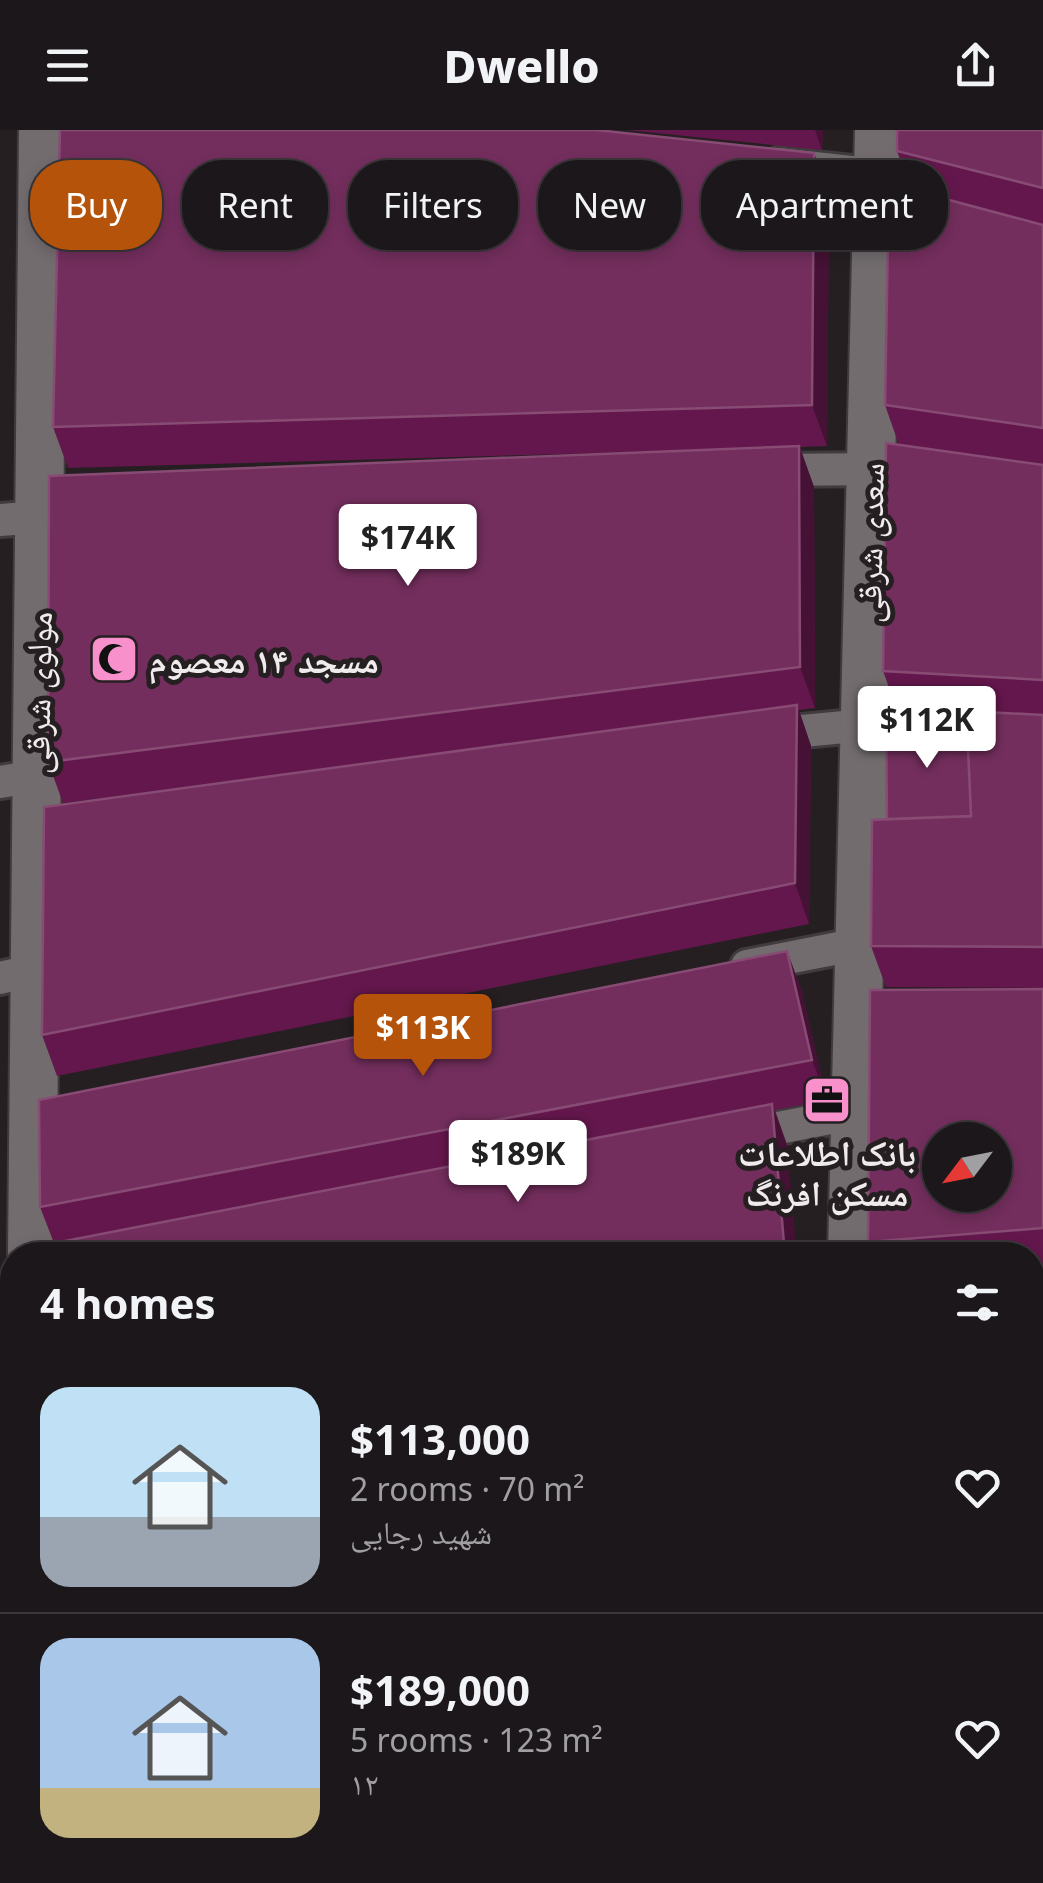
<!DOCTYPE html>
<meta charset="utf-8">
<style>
:root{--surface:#1c171a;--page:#252023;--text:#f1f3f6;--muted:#a09fa2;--line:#3a3639;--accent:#b45309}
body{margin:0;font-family:"Noto Sans","Noto Naskh Arabic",sans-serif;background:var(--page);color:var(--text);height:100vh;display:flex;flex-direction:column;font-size:38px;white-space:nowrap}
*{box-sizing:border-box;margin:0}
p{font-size:32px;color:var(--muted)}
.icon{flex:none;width:55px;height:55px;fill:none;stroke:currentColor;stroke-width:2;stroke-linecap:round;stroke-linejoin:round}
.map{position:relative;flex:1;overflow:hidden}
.details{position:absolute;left:0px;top:1112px;width:1045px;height:642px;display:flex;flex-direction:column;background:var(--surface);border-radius:40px 40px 0 0;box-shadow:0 5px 15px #0003,0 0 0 2px var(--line)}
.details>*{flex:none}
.banner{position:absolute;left:30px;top:30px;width:985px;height:90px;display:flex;gap:20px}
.needle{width:65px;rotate:238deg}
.fabs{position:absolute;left:922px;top:992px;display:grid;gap:20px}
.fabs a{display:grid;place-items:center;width:90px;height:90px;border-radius:50%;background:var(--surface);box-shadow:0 5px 15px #0003,0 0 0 2px var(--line);font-size:50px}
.price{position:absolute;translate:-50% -85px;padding:0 22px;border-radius:10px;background:#fff;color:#222;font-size:32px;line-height:65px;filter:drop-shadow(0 2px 5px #0008)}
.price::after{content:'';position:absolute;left:50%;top:60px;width:30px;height:22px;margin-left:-15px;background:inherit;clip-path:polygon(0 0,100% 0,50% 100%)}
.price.on{background:var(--accent);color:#fff}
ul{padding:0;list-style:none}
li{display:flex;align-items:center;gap:30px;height:250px;padding:0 40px}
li+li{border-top:2px solid var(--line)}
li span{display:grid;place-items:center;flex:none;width:280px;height:200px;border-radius:30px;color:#555}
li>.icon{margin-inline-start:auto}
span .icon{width:120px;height:120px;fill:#fffc;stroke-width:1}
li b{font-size:42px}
h2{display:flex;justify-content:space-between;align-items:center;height:120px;padding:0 40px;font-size:42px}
.tag{padding:0 35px;border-radius:40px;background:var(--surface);box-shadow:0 5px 15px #0003,0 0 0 2px var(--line);font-size:35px;line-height:90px}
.tag.on{background:var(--accent);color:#fff}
header{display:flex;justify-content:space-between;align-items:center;height:130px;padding:0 40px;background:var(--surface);font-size:45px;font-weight:800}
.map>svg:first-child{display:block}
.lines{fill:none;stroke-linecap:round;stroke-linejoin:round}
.minor-casing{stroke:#403b3e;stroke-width:38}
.secondary-casing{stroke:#403b3e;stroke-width:52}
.minor{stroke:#726c6f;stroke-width:32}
.secondary{stroke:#726c6f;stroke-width:48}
.wall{fill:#64174c}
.shaded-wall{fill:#451134}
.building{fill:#732e5d;stroke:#874b74;stroke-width:2.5;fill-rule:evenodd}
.labels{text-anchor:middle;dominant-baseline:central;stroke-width:10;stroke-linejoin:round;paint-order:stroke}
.street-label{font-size:35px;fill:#efebed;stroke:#251f22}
.poi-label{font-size:35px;font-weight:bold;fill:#efebed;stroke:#251f22;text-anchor:start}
</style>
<header><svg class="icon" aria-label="menu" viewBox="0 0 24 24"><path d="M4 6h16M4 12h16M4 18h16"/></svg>Dwello<svg class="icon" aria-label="share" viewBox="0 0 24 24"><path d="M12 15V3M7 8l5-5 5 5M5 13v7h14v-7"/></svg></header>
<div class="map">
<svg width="1043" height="1753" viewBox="0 0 1043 1753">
<rect width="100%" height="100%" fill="#251f22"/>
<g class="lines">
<!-- minor casing -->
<g class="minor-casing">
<g id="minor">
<path d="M 778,34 L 878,45"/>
<path d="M 764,340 L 889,339"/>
<path d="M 0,390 L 39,387"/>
<path d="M 761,605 L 886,593"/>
<path d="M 0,652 L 37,646"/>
<path d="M 747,836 L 859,814"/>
<path d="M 0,848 L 35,840"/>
<path d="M 737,1006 L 856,983"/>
<path d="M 0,1397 L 12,1395"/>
<path d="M 0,1660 L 12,1658"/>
</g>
</g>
<!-- secondary casing -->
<g class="secondary-casing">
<g id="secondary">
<path d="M 32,1125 L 43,0"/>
<path d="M 852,1125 L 879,0"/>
<path d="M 27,1753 L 27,1742"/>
<path d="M 837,1753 L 837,1742"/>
</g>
</g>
<!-- minor -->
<use href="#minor" class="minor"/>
<!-- secondary -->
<use href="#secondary" class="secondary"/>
</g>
<!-- wall -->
<g class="wall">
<path d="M 626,0 L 823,0 L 822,20 Z"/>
<path d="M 1043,0 L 1043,858 L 886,857 L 871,816 L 887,689 L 967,598 L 967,586 L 898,582 L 883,541 L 899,315 L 885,275 L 911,60 L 897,21 Z"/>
<path d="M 814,23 L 829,64 L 827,316 L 800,317 L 814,357 L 815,578 L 799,580 L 811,616 L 809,794 L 57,946 L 42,905 L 258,648 L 63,673 L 48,632 L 705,320 L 68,338 L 53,297 Z"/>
<path d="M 787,821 L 802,862 L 827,970 L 775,980 L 787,1015 L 54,1113 L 40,1077 Z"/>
<path d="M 1043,859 L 1043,1753 L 1032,1742 L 1032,1125 L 873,1125 L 868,1112 Z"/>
<rect x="50" y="1742" width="731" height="11"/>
</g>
<!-- shaded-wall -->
<g class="shaded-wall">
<path d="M 815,0 L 823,0 L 822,20 Z"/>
<path d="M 814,23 L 829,64 L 827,316 L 812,275 Z"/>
<path d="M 799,316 L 814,357 L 815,578 L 800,537 Z"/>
<path d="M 797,575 L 811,616 L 809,794 L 795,753 Z"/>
<path d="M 787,821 L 802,862 L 827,970 L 812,930 Z"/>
<path d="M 772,974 L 787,1015 L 797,1125 L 785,1125 Z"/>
<path d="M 766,1742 L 781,1742 L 781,1753 L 765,1753 Z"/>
</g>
<!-- building -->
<g class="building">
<path d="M 60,0 L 596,0 L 814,23 L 812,275 L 53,297 Z"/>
<path d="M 897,0 L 1043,0 L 1043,58 L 897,21 Z"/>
<path d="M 889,54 L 1043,95 L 1043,298 L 885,275 Z"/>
<path d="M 886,313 L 1043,335 L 1043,550 L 883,541 Z"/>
<path d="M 799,316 L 800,537 L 48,632 L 49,346 Z"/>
<path d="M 797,575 L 795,753 L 42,905 L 44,677 Z"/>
<path d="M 966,581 L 1043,585 L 1043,817 L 871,816 L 872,690 L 971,686 Z"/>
<path d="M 886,590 L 967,597 L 971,686 L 887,689 Z"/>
<path d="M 787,821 L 812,930 L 40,1077 L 39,970 Z"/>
<path d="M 1043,859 L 1043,1098 L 868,1112 L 870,860 ZM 940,1010 L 995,1010 L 995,1065 L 940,1065 Z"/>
<path d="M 772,974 L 785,1125 L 39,1125 L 39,1116 Z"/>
<path d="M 1043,1139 L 1043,1320 L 1032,1321 L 1032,1140 Z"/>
<path d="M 1043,1359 L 1043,1586 L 1032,1588 L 1032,1360 Z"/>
<path d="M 1043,1622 L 1043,1753 L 849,1753 L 849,1742 L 1032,1742 L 1032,1624 Z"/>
<path d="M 50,1742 L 381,1742 L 343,1753 L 50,1753 Z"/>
<path d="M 511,1742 L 766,1742 L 765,1753 L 473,1753 Z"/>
</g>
<!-- icons -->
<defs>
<g id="mosque-square" transform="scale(2.5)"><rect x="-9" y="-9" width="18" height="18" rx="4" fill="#f890cc" stroke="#251f22"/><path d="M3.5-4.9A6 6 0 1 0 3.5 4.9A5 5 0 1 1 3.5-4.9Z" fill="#111"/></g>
<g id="office-square" transform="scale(2.5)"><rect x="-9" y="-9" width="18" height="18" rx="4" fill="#f890cc" stroke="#251f22"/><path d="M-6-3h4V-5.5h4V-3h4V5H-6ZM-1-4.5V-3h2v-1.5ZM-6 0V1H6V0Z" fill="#111"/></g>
</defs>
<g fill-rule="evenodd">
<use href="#mosque-square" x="114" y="529"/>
<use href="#office-square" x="827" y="970"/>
</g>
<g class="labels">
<!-- street labels -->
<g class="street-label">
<text transform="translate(869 413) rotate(-89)">سعدی شرقی</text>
<text transform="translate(37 563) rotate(-89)">مولوی شرقی</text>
</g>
<!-- poi labels -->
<g class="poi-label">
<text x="149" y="529">مسجد ۱۴ معصوم</text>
<text x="827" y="1022" text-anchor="middle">بانک اطلاعات<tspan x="827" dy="40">مسکن افرنگ</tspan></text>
</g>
</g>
</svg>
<div class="fabs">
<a><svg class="needle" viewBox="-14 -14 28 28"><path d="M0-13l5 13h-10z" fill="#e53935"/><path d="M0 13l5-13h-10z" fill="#a09fa2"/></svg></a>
</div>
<b class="price" style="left:408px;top:459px">$174K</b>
<b class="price" style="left:927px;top:641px">$112K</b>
<b class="price on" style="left:423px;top:949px">$113K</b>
<b class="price" style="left:518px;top:1075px">$189K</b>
<div class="banner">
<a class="tag on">Buy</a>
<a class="tag">Rent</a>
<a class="tag">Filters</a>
<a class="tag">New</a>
<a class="tag">Apartment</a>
</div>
<section class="details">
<h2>4 homes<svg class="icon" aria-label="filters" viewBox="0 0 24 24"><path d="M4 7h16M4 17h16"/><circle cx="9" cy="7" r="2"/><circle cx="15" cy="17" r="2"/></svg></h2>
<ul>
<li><span style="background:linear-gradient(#bfe0f5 65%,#9aa5b1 0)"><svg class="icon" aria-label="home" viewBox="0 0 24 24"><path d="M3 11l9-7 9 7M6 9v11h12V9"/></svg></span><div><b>$113,000</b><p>2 rooms · 70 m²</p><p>شهید رجایی</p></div><svg class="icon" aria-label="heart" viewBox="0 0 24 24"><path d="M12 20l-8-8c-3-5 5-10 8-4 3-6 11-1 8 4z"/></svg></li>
<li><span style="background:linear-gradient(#a9c7e8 75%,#c2b280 0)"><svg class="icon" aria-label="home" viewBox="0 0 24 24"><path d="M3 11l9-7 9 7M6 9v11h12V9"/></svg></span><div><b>$189,000</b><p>5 rooms · 123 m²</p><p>۱۲</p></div><svg class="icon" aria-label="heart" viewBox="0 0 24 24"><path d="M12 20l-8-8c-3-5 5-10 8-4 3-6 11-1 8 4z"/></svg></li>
</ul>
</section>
</div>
